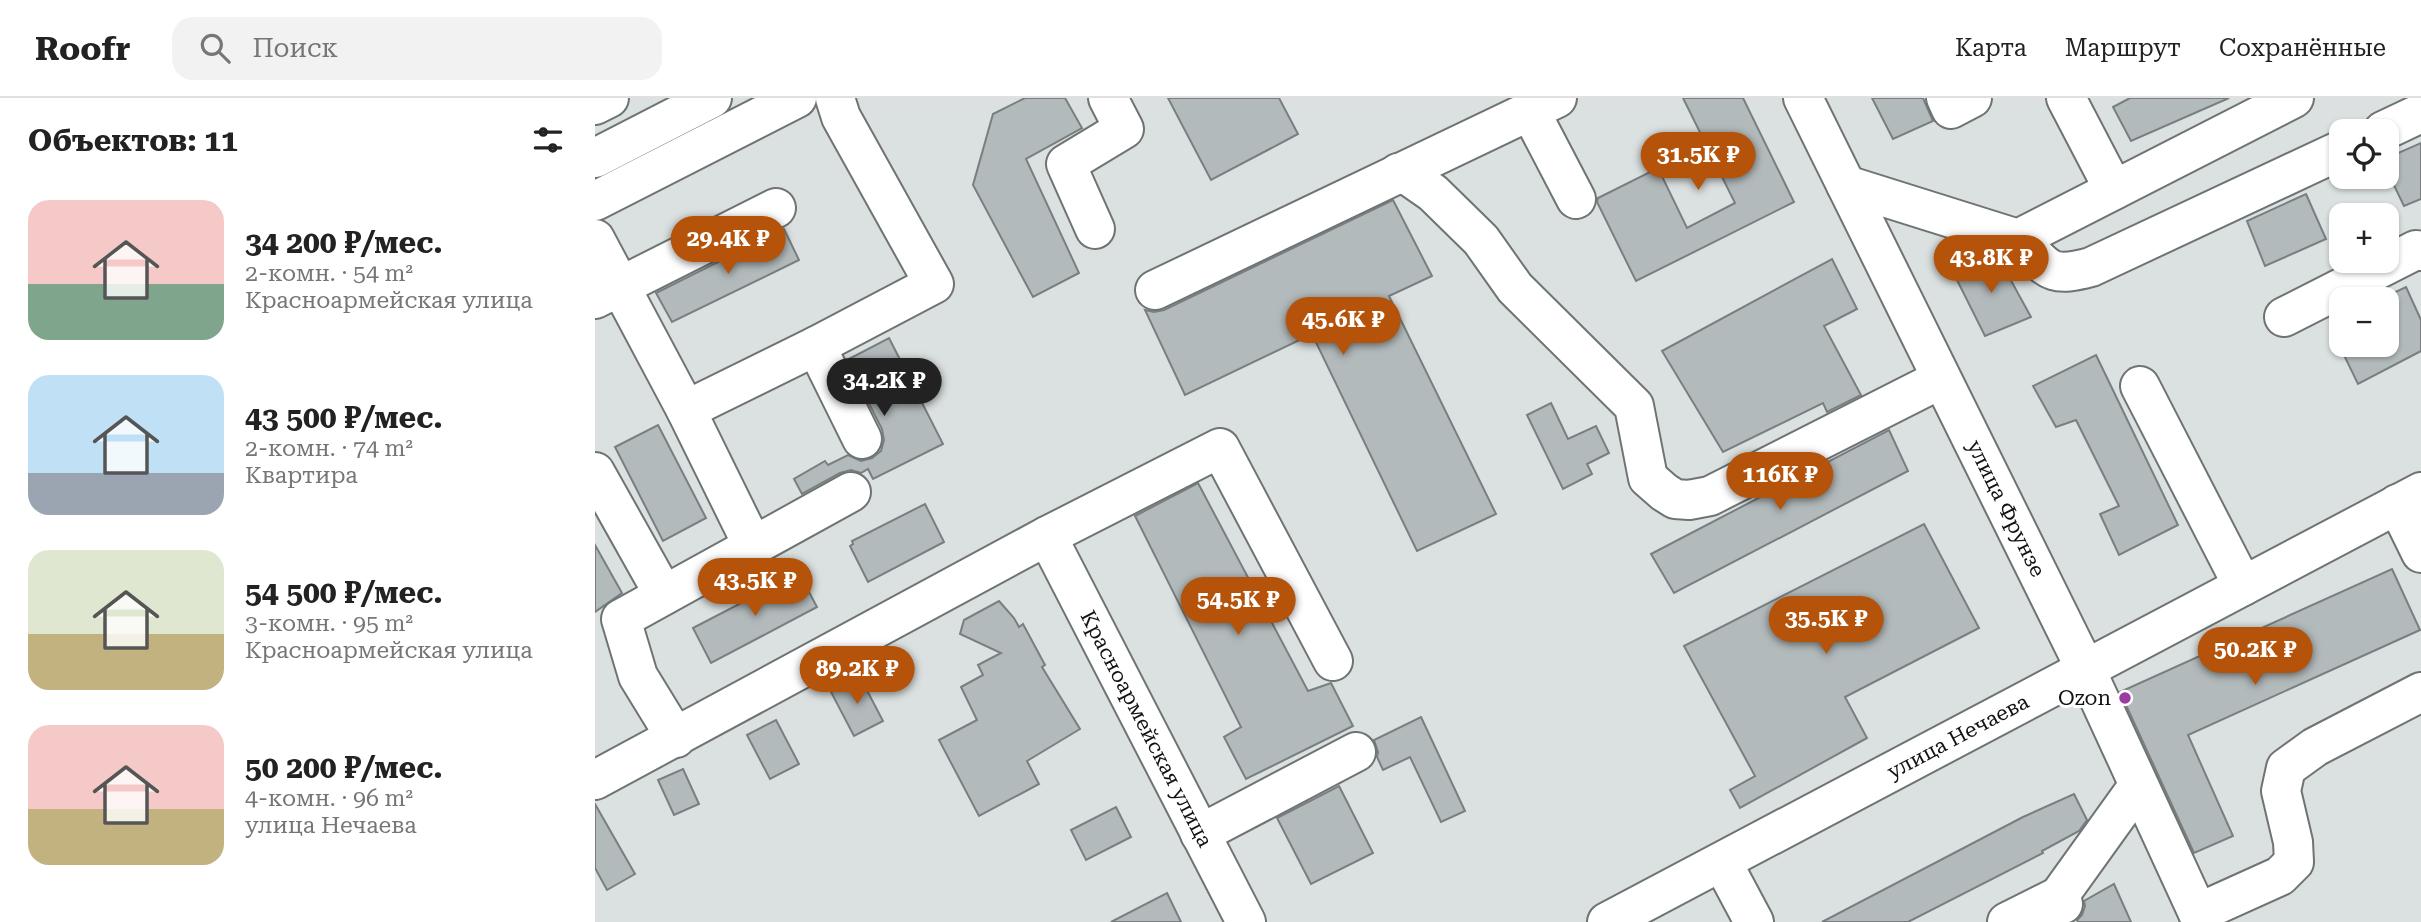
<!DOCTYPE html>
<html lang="ru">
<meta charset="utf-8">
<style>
:root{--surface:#fff;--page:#f2f2f2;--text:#222;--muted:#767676;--line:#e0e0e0;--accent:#b45309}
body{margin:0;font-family:"Roboto Serif",serif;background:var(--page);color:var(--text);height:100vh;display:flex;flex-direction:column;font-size:26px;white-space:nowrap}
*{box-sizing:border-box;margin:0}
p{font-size:23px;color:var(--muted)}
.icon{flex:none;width:38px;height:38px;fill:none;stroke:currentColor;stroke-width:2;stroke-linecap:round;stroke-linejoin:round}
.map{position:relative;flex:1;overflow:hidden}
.drawer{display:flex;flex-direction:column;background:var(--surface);width:595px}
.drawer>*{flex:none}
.buttons{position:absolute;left:1734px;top:21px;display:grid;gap:14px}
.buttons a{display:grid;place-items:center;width:70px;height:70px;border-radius:14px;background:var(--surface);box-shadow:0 2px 5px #0004;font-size:35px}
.price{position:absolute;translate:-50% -60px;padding:0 16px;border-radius:24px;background:var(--accent);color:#fff;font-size:23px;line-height:46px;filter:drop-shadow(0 2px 4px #0008)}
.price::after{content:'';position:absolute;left:50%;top:42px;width:21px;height:16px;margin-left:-10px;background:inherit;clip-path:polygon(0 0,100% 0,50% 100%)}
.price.on{background:#222;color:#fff}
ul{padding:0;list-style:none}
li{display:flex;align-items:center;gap:21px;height:175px;padding:0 28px}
li span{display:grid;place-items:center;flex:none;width:196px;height:140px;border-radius:21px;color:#555}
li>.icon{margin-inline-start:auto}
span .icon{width:84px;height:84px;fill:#fffc;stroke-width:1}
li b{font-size:30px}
h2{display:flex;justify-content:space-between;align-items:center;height:84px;padding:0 28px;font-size:30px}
header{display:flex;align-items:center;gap:42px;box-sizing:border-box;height:98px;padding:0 35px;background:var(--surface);border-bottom:2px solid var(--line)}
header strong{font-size:33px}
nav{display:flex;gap:38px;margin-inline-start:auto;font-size:24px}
.search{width:490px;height:63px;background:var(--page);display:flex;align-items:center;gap:18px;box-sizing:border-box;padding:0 24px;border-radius:21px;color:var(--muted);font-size:26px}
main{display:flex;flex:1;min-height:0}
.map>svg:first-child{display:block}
.building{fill:#b3babb;stroke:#797f80;stroke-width:2}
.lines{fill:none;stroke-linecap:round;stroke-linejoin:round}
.minor-casing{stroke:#6d7472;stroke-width:42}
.major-casing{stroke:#6d7472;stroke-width:42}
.minor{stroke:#fff;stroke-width:38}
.major{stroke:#fff;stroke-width:38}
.poi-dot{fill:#9b3aa2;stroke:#fff;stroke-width:2.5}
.labels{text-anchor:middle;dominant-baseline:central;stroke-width:6;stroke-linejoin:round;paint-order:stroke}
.street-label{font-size:21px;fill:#111313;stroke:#fff}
.poi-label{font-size:21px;fill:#111313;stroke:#fff;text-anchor:end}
</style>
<header>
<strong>Roofr</strong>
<div class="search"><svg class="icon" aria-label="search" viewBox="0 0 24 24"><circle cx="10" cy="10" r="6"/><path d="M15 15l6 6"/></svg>Поиск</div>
<nav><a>Карта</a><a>Маршрут</a><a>Сохранённые</a></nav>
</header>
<main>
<section class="drawer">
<h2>Объектов: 11<svg class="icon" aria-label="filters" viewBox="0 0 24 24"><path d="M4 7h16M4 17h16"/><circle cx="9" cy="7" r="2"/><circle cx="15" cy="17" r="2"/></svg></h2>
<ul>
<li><span style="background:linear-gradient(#f6c9c9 60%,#7fa58c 0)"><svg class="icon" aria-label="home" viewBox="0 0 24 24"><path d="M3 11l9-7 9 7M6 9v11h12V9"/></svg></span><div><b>34 200 ₽/мес.</b><p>2-комн. · 54 m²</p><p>Красноармейская улица</p></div></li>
<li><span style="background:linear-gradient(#bfe0f5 70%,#9aa5b1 0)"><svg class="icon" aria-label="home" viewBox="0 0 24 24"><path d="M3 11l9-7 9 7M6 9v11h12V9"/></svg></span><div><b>43 500 ₽/мес.</b><p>2-комн. · 74 m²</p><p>Квартира</p></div></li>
<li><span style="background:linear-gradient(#dfe7d0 60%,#c2b280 0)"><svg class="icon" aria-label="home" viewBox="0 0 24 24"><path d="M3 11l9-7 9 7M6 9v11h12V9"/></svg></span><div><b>54 500 ₽/мес.</b><p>3-комн. · 95 m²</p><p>Красноармейская улица</p></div></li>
<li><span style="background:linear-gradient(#f6c9c9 60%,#c2b280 0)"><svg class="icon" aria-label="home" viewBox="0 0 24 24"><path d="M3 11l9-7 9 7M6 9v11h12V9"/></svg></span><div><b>50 200 ₽/мес.</b><p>4-комн. · 96 m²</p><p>улица Нечаева</p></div></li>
</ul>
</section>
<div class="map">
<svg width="1826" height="824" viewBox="0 0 1826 824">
<rect width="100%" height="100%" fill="#dbe1e0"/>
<!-- building -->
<g class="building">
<path d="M 430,0 L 470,0 L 487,30 L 431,61 L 484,175 L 438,199 L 378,87 L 398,16 Z"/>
<path d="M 573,0 L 684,0 L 703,36 L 616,82 Z"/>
<path d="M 1088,0 L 1148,0 L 1199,104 L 1041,183 L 1002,104 L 1003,100 L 1063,70 L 1092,130 L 1140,105 Z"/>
<path d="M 1277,0 L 1328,0 L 1338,23 L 1298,41 Z"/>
<path d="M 1535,0 L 1634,0 L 1536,43 L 1518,9 Z"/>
<path d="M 1826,45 L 1826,101 L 1809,108 L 1792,73 L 1792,60 Z"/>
<path d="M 1711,96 L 1731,141 L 1670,168 L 1652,123 Z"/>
<path d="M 798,102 L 837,178 L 794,198 L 901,416 L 822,453 L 717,236 L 590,297 L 550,212 L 559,214 L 569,212 Z"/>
<path d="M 189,131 L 204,162 L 77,224 L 61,195 Z"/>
<path d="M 1399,156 L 1402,157 L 1436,219 L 1390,238 L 1358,174 Z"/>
<path d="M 1237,161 L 1262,211 L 1229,228 L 1266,297 L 1232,314 L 1228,305 L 1128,354 L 1067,253 Z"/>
<path d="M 1811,189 L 1826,222 L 1826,253 L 1763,286 L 1744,247 L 1792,247 L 1792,198 Z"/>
<path d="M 294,240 L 348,346 L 278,381 L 273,371 L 266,375 L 256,372 L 245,375 L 207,396 L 199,381 L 230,363 L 233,367 L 253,357 L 266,363 L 277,360 L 286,353 L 289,342 L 287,331 L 252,262 Z"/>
<path d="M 1501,257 L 1583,427 L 1524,457 L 1505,416 L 1524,408 L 1481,322 L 1461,329 L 1438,288 Z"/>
<path d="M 956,305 L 973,341 L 1001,328 L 1014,355 L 992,366 L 997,376 L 968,391 L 932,317 Z"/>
<path d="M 63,327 L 111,420 L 68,443 L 20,349 Z"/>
<path d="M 1294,332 L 1313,373 L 1079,495 L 1056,456 Z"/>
<path d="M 603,385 L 713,593 L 736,585 L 758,628 L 651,681 L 629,639 L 646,629 L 540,418 Z"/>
<path d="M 330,406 L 349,444 L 273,484 L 255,448 L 258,446 L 257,443 Z"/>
<path d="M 1329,426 L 1384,530 L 1250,599 L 1272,640 L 1145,710 L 1135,692 L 1160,678 L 1089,548 Z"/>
<path d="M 0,447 L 27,495 L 0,514 Z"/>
<path d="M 1797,471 L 1825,532 L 1593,637 L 1638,738 L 1599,755 L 1525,594 Z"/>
<path d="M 204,475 L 222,509 L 116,565 L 98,530 Z"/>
<path d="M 404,503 L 419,520 L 424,529 L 428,526 L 450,567 L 447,569 L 485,631 L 432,663 L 444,686 L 384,718 L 344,642 L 382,622 L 366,589 L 388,577 L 383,567 L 406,555 L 365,536 L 369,522 Z"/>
<path d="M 265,579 L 288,623 L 259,638 L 236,594 Z"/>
<path d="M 826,619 L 870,713 L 846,724 L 815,659 L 788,672 L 782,659 L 783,654 L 779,642 Z"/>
<path d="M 181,622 L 204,666 L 175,681 L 152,637 Z"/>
<path d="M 88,671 L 104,706 L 79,717 L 63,682 Z"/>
<path d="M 744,688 L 778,755 L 716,786 L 682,720 Z"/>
<path d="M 1479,696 L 1492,722 L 1484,733 L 1447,753 L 1448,755 L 1313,824 L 1227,824 L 1428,719 Z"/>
<path d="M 0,706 L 40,776 L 12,792 L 0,770 Z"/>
<path d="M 521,709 L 536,739 L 491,762 L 476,732 Z"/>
<path d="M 1519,786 L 1536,824 L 1483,824 L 1482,822 L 1487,817 L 1490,808 L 1489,803 Z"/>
<path d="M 572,795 L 586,824 L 516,824 Z"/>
</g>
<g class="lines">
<!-- minor casing -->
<g class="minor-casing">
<g id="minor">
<path id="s1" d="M 1208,0 L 1491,572 L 1607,824"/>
<path d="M 1351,0 L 1356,11 L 1377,0"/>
<path d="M 1471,0 L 1519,92"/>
<path d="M 0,7 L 14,0"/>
<path d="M 935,13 L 981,101"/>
<path d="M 1788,33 L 1826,15"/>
<path d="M 803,75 L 815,79 L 838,95 L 886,142 L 920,190 L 1039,308 L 1053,380 L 1069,394 L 1080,401 L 1094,402 L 1115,398 L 1346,281"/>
<path d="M 1251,87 L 1423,141 L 1699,0"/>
<path d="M 500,131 L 471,66 L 529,31 L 513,0"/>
<path d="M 0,141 L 91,312 L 158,448"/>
<path d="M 1423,141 C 1453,170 1452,181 1496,169 L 1746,52"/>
<path d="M 560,192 L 962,0"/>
<path d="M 0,201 L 181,110"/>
<path d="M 1689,219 L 1821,152 L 1826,153"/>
<path d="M 221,248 L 267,341"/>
<path d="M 1545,288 L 1648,488"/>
<path d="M 91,312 L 221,248 L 339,186 L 246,19 L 240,0"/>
<path d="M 0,374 L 69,497"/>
<path d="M 1802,406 L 1826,455"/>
<path id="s2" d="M 452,438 L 651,824"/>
<path d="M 81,640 L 43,578 L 26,521 L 256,394"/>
<path d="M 0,682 L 452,438 L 625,350 L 738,563"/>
<path d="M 605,736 L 761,654"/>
<path d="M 1127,764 L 1159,824"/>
<path d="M 1603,815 L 1685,778 L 1699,764 L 1698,744 L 1686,693 L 1691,670 L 1720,649 L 1826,594"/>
<path id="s3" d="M 1012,824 L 1826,394"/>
<path d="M 1412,824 L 1464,798 L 1468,806"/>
<path d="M 1451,824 L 1464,798 L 1543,688"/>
</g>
</g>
<!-- major casing -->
<g class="major-casing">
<g id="major">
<path d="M 0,60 L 117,0"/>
<path d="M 0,103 L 202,0"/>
</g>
</g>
<!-- minor -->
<use href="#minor" class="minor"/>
<!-- major -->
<use href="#major" class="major"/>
</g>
<!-- markers -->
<circle class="poi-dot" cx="1530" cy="600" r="7"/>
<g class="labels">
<!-- street labels -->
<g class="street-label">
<text stroke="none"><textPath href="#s1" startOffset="458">улица Фрунзе</textPath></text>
<text stroke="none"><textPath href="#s2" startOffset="217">Красноармейская улица</textPath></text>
<text stroke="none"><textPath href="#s3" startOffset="397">улица Нечаева</textPath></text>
</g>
<!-- poi labels -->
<g class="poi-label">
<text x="1516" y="600">Ozon</text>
</g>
</g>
</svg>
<div class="buttons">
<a><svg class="icon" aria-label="locate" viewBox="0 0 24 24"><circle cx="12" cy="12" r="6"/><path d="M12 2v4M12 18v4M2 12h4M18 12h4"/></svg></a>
<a>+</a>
<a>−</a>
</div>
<b class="price" style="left:1103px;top:94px">31.5K ₽</b>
<b class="price" style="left:133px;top:178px">29.4K ₽</b>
<b class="price" style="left:1396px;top:197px">43.8K ₽</b>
<b class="price" style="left:748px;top:259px">45.6K ₽</b>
<b class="price on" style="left:289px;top:320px">34.2K ₽</b>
<b class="price" style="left:1185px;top:414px">116K ₽</b>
<b class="price" style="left:160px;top:520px">43.5K ₽</b>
<b class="price" style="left:643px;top:539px">54.5K ₽</b>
<b class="price" style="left:1231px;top:558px">35.5K ₽</b>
<b class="price" style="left:1660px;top:589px">50.2K ₽</b>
<b class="price" style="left:262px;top:608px">89.2K ₽</b>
</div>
</main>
